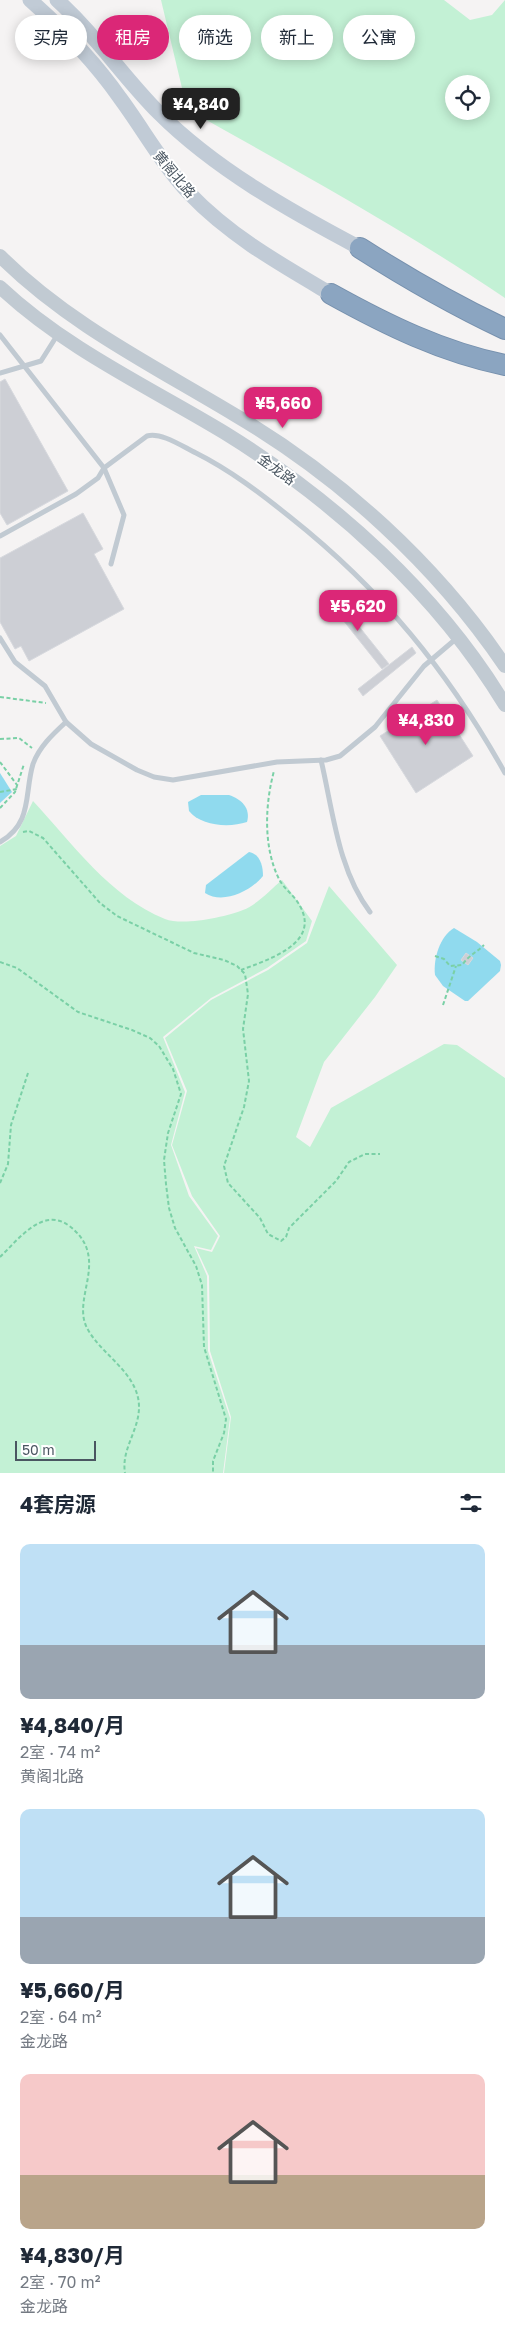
<!DOCTYPE html>
<html lang="zh">
<meta charset="utf-8">
<style>
:root{--surface:#fff;--page:#f2f2f3;--text:#1f2937;--muted:#747a83;--accent:#db2777}
body{margin:0;font-family:"Golos Text","Noto Sans SC",sans-serif;background:var(--page);color:var(--text);height:100vh;display:flex;flex-direction:column;font-size:19px;white-space:nowrap}
*{box-sizing:border-box;margin:0}
p{font-size:16px;color:var(--muted)}
.icon{flex:none;width:28px;height:28px;fill:none;stroke:currentColor;stroke-width:2;stroke-linecap:round;stroke-linejoin:round}
.map{position:relative;height:1473px;overflow:hidden}
.panel{display:flex;flex-direction:column;background:var(--surface);flex:1}
.panel>*{flex:none}
.hud{position:absolute;left:15px;top:15px;width:475px;height:45px;display:flex;gap:10px}
.tools{position:absolute;left:445px;top:75px;display:grid;gap:10px}
.tools a{display:grid;place-items:center;width:45px;height:45px;border-radius:50%;background:var(--surface);box-shadow:0 2px 12px #0003;font-size:25px}
.scale{position:absolute;left:15px;bottom:12px;width:81px;box-sizing:border-box;padding-left:5px;border:2px solid #4a5661;border-top:0;font-size:14px;line-height:18px;white-space:nowrap;color:#4a5661;-webkit-text-stroke:4px #fff;paint-order:stroke}
.price{position:absolute;translate:-50% -42px;padding:0 11px;border-radius:10px;background:var(--accent);color:#fff;font-size:16px;line-height:32px;filter:drop-shadow(0 1px 2px #0008)}
.price::after{content:'';position:absolute;left:50%;top:30px;width:15px;height:11px;margin-left:-8px;background:inherit;clip-path:polygon(0 0,100% 0,50% 100%)}
.price.current{background:#222;color:#fff}
ul{padding:0;list-style:none}
li{display:grid;align-content:center;gap:10px;height:265px;padding:0 20px}
li span{display:grid;place-items:center;height:155px;border-radius:10px;color:#555}
li>.icon{margin-inline-start:auto}
span .icon{width:90px;height:90px;fill:#fffc;stroke-width:1}
li b{font-size:21px}
h2{display:flex;justify-content:space-between;align-items:center;height:60px;padding:0 20px;font-size:21px}
.chip{padding:0 18px;border-radius:22px;background:var(--surface);box-shadow:0 2px 12px #0003;font-size:18px;line-height:45px}
.chip.current{background:var(--accent);color:#fff}
.map>svg:first-child{display:block}
.green{fill:#c3f1d5;fill-rule:evenodd}
.water{fill:#90daee}
.building{fill:#cdcfd5;stroke:#d7d9de}
.lines{fill:none;stroke-linecap:round;stroke-linejoin:round}
.motorway-casing{stroke:#7690ad;stroke-width:22}
.path{stroke:#7ad0a6;stroke-width:2;stroke-dasharray:4 2.5;stroke-linecap:butt}
.service{stroke:#c1cad2;stroke-width:5}
.tertiary{stroke:#c1cad2;stroke-width:14}
.secondary{stroke:#c1cbd6;stroke-width:15}
.motorway{stroke:#8ba5c1;stroke-width:20}
.labels{text-anchor:middle;dominant-baseline:central;stroke-width:4;stroke-linejoin:round;paint-order:stroke}
.street-label{font-size:14px;fill:#4a5661;stroke:#fff}
</style>
<div class="map">
<svg width="505" height="1473" viewBox="0 0 505 1473">
<rect width="100%" height="100%" fill="#f5f3f3"/>
<!-- green -->
<g class="green">
<path d="M 161,0 L 444,0 L 470,20 L 492,15 L 505,0 L 505,298 C 403,229 295,170 187,109 ZM 454,84 L 481,84 L 481,111 L 454,111 Z"/>
<path d="M 33,801 C 72,843 110,897 165,919 C 183,926 226,917 243,910 C 257,905 271,889 282,880 L 312,921 L 306,941 L 267,968 L 211,998 L 163,1037 L 185,1092 L 171,1145 L 189,1196 L 218,1236 L 211,1250 L 194,1246 L 207,1276 L 208,1351 L 230,1418 L 223,1473 L 0,1473 L 0,846 L 16,836 Z"/>
<path d="M 329,886 L 397,965 L 375,997 L 324,1062 L 296,1137 L 310,1147 L 331,1108 L 444,1044 L 457,1045 L 505,1078 L 505,1473 L 224,1473 L 231,1417 L 210,1351 L 209,1276 L 196,1248 L 212,1252 L 220,1236 L 192,1196 L 172,1145 L 187,1091 L 165,1038 L 211,1000 L 268,970 L 307,943 Z"/>
</g>
<!-- water -->
<g class="water">
<path d="M 0,773 L 12,792 L 0,803 Z"/>
<path d="M 229,795 C 241,799 251,808 247,822 C 229,828 201,826 189,811 L 188,802 L 201,795 Z"/>
<path d="M 249,852 C 260,854 263,866 263,876 C 251,891 223,905 205,893 L 206,885 Z"/>
<path d="M 454,928 L 477,942 L 500,961 L 501,965 L 500,971 L 468,1001 L 465,1001 L 443,986 L 435,975 C 433,959 440,936 454,928 Z"/>
</g>
<!-- building -->
<g class="building">
<path d="M 5,379 L 68,491 L 7,525 L 0,513 L 0,382 Z"/>
<path d="M 83,513 L 103,549 L 94,554 L 124,609 L 29,661 L 21,646 L 15,649 L 0,622 L 0,558 Z"/>
<path d="M 334,595 L 389,664 L 382,669 L 327,600 Z"/>
<path d="M 412,647 L 416,653 L 363,696 L 358,689 Z"/>
<path d="M 437,700 L 473,756 L 416,793 L 380,736 Z"/>
<path d="M 466,953 L 473,958 L 468,965 L 461,960 Z"/>
</g>
<g class="lines">
<!-- motorway casing -->
<g class="motorway-casing">
<g id="motorway">
<path d="M 360,248 C 407,278 454,305 505,329"/>
<path d="M 331,294 C 387,325 442,352 505,365"/>
</g>
</g>
<!-- path -->
<g class="path">
<path d="M 0,697 L 46,703"/>
<path d="M 0,739 L 19,738 L 32,748"/>
<path d="M 0,762 L 17,785"/>
<path d="M 0,792 L 17,789"/>
<path d="M 0,808 L 15,792 L 24,764"/>
<path d="M 23,832 L 29,831 L 43,838 L 100,903 L 117,916 L 194,953 L 224,960 L 237,966 L 245,974 L 248,994 L 243,1029 L 249,1081 L 244,1107 L 224,1166 L 228,1183 L 260,1218 L 268,1234 L 281,1241 L 286,1237 L 289,1228 L 336,1181 L 349,1162 L 365,1154 L 380,1154"/>
<path d="M 435,956 L 444,959 L 450,966 L 462,965 C 470,954 476,953 484,945"/>
<path d="M 0,962 L 17,968 L 78,1012 L 132,1030 L 150,1038 L 159,1046 L 173,1069 L 181,1094 L 168,1133 L 164,1160 L 166,1184 L 169,1208 L 175,1228 L 196,1266 L 202,1285 L 204,1347 L 226,1419 L 224,1433 L 213,1461 L 213,1473"/>
<path d="M 241,970 C 267,960 321,944 300,906 C 295,896 284,889 279,879 C 263,847 265,804 274,771"/>
<path d="M 443,1005 L 456,966"/>
<path d="M 0,1183 L 8,1164 L 11,1125 L 28,1073"/>
<path d="M 0,1257 C 18,1240 42,1207 68,1225 C 112,1257 71,1297 87,1328 C 101,1355 139,1373 139,1407 C 139,1431 121,1449 125,1473"/>
</g>
<!-- service -->
<g class="service">
<path d="M 0,335 L 104,468 L 124,515 L 111,564"/>
<path d="M 0,373 L 41,361 L 58,334"/>
<path d="M 0,536 L 76,494 L 98,478 L 104,468 L 147,436 C 162,432 183,447 196,453 C 230,470 260,493 290,517 C 382,590 448,671 505,773"/>
<path d="M 0,638 L 15,662 L 45,686 L 66,722 L 91,744 L 137,770 L 154,777 L 173,780 L 277,762 L 326,760 L 340,756 L 375,727 L 424,666 L 457,638"/>
<path d="M 321,760 C 333,811 338,870 370,912"/>
<path d="M 0,842 C 33,823 24,794 33,764 C 39,747 53,734 66,722"/>
</g>
<!-- tertiary -->
<g class="tertiary">
<path d="M 0,256 C 68,324 154,366 235,415 C 340,477 436,564 505,666"/>
<path d="M 0,287 C 66,349 149,387 225,433 C 335,501 438,594 505,705"/>
</g>
<!-- secondary -->
<g class="secondary">
<path d="M 30,0 C 64,30 94,61 120,98 C 143,129 162,164 189,193 C 230,236 280,264 331,294"/>
<path d="M 57,0 C 95,34 123,77 159,113 C 215,169 290,211 360,248"/>
</g>
<!-- motorway -->
<use href="#motorway" class="motorway"/>
</g>
<g class="labels">
<!-- street labels -->
<g class="street-label">
<text transform="translate(175 174) rotate(50)">黄阁北路</text>
<text transform="translate(277 469) rotate(36)">金龙路</text>
</g>
</g>
</svg>
<div class="tools">
<a><svg class="icon" aria-label="locate" viewBox="0 0 24 24"><circle cx="12" cy="12" r="6"/><path d="M12 2v4M12 18v4M2 12h4M18 12h4"/></svg></a>
</div>
<div class="scale">50 m</div>
<b class="price current" style="left:201px;top:130px">¥4,840</b>
<b class="price" style="left:283px;top:429px">¥5,660</b>
<b class="price" style="left:358px;top:632px">¥5,620</b>
<b class="price" style="left:426px;top:746px">¥4,830</b>
<div class="hud">
<a class="chip">买房</a>
<a class="chip current">租房</a>
<a class="chip">筛选</a>
<a class="chip">新上</a>
<a class="chip">公寓</a>
</div>
</div>
<section class="panel">
<h2>4套房源<svg class="icon" aria-label="filters" viewBox="0 0 24 24"><path d="M4 7h16M4 17h16"/><circle cx="9" cy="7" r="2"/><circle cx="15" cy="17" r="2"/></svg></h2>
<ul>
<li><span style="background:linear-gradient(#bfe0f5 65%,#9aa5b1 0)"><svg class="icon" aria-label="home" viewBox="0 0 24 24"><path d="M3 11l9-7 9 7M6 9v11h12V9"/></svg></span><div><b>¥4,840/月</b><p>2室 · 74 m²</p><p>黄阁北路</p></div></li>
<li><span style="background:linear-gradient(#bfe0f5 70%,#9aa5b1 0)"><svg class="icon" aria-label="home" viewBox="0 0 24 24"><path d="M3 11l9-7 9 7M6 9v11h12V9"/></svg></span><div><b>¥5,660/月</b><p>2室 · 64 m²</p><p>金龙路</p></div></li>
<li><span style="background:linear-gradient(#f6c9c9 65%,#b9a48a 0)"><svg class="icon" aria-label="home" viewBox="0 0 24 24"><path d="M3 11l9-7 9 7M6 9v11h12V9"/></svg></span><div><b>¥4,830/月</b><p>2室 · 70 m²</p><p>金龙路</p></div></li>
</ul>
</section>
